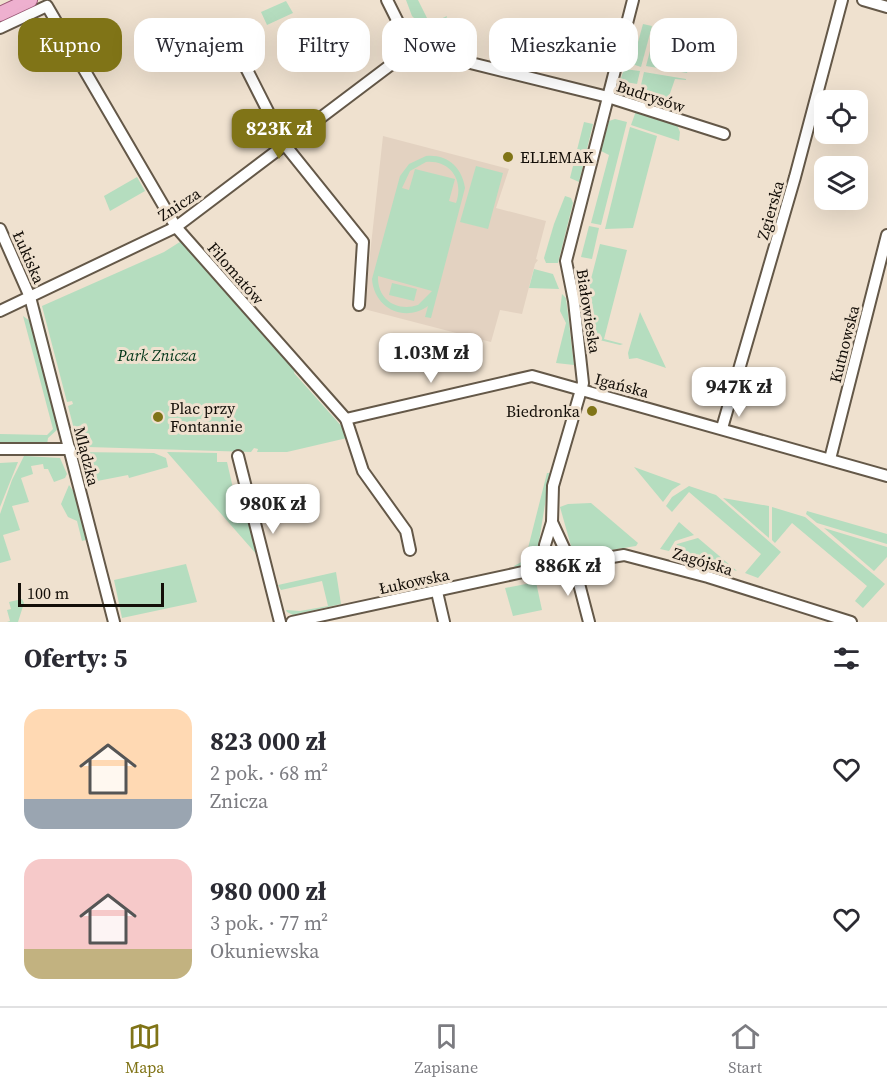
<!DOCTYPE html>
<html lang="pl">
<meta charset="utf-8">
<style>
:root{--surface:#fff;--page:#f7f7f7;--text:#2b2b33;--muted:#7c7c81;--line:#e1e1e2;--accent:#807417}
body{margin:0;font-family:"Source Serif 4",serif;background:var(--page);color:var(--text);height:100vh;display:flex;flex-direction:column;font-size:22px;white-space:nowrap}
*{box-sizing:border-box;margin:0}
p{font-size:20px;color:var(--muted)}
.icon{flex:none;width:33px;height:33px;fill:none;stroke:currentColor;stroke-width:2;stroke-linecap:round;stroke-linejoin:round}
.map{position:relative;height:622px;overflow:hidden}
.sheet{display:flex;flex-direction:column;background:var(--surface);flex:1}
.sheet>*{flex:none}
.banner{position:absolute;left:18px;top:18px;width:852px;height:54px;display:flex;gap:12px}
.buttons{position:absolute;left:814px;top:90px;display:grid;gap:12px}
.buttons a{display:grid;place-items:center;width:54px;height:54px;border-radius:12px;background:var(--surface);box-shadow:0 6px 24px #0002;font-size:30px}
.scale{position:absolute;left:18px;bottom:15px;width:146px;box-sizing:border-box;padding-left:6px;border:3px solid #130e08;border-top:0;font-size:16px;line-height:21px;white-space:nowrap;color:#130e08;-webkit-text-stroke:4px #efe1cf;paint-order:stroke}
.price{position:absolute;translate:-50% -51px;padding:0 14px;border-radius:12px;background:#fff;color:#222;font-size:20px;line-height:39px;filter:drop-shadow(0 2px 3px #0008)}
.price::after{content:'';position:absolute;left:50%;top:36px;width:18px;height:14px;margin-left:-9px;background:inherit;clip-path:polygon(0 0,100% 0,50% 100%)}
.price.active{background:var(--accent);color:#fff}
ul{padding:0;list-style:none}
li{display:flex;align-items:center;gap:18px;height:150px;padding:0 24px}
li span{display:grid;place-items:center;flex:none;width:168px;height:120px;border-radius:18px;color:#555}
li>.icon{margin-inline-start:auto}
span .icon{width:72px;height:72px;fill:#fffc;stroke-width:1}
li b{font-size:26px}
h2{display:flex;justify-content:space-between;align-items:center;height:72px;padding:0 24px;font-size:26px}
.chip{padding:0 21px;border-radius:18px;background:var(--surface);box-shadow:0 6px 24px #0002;font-size:21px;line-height:54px}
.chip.active{background:var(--accent);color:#fff}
.tabs{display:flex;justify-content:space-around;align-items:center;height:84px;border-top:2px solid var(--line);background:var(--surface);font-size:16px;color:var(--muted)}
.tabs a{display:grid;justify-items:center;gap:3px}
.tabs .active{color:var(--accent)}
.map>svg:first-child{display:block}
.education{fill:#e3d2c1}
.green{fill:#b5ddbf;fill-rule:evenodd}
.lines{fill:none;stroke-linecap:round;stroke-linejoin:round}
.minor-casing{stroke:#645848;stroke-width:14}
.major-casing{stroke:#9a5675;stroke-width:16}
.minor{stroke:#fff;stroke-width:10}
.major{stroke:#eeb0cf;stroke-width:14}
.poi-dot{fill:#807417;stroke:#efe1cf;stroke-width:2}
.labels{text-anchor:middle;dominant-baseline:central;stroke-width:6;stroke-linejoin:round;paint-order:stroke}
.street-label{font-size:16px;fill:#130e08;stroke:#efe1cf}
.poi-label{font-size:16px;fill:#130e08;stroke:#efe1cf;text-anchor:start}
.park-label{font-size:16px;font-style:italic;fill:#003517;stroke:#efe1cf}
</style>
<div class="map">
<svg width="887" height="622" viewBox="0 0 887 622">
<rect width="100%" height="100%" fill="#efe1cf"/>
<!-- education -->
<path class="education" d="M 383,136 L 509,169 L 496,208 L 546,221 L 536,259 L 538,260 L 535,264 L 522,314 L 500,310 L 491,342 L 364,309 Z"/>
<!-- green -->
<g class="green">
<path d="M 406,0 L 418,0 L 427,18 L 418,22 L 412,16 Z"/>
<path d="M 286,1 L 293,13 L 267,25 L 261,12 Z"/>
<path d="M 447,16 L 440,45 L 434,45 L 421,24 L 427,21 L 430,24 Z"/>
<path d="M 643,24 L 652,26 L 641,67 L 632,64 Z"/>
<path d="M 654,36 L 668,40 L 667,46 L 692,52 L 687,73 L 646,66 Z"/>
<path d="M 624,69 L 640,71 L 637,84 L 620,81 Z"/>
<path d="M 644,72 L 686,79 L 686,80 L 675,79 L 666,105 L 638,98 Z"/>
<path d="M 636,111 L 677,125 L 680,132 L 679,141 L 631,125 Z"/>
<path d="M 615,119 L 627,122 L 601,225 L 591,223 L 609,155 L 601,151 L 609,121 Z"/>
<path d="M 584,122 L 593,124 L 579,182 L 570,178 Z"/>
<path d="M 630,127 L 657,136 L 633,228 L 605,229 Z"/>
<path d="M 426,156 C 447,154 462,167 465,188 L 431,318 L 425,317 L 428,306 C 404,323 374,308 372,279 L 400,176 L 409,164 ZM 426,162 C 451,160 464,181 456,203 L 449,201 L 455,179 L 415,169 L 409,190 L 402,188 L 410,171 ZM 378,276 L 432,291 L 418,305 C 396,312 377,299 378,276 Z"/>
<path d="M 476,166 L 503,173 L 488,229 L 460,222 Z"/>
<path d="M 137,177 L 145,191 L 110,211 L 104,196 Z"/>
<path d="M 565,196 L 571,198 L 573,203 L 558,263 L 546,263 L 544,258 L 554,224 Z"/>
<path d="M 589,226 L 599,228 L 592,259 L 581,257 Z"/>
<path d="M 183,240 L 296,367 L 294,373 L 344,429 L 347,438 L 287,452 L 257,452 L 258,449 L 254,448 L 251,452 L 88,447 L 83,432 L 75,433 L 68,406 L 73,404 L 72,401 L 67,402 L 42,306 L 164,252 Z"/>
<path d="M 600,244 L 627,250 L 604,339 L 623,344 L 620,345 L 587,337 L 583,310 Z"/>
<path d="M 534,269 L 553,274 L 559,289 L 529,288 Z"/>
<path d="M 392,283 L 417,289 L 414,301 L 389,295 Z"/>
<path d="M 562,294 L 566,298 L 574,365 L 556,363 L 566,323 L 560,311 Z"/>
<path d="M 38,307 L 40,307 L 69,426 Z"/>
<path d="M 640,312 L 666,368 L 637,358 L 629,359 L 628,353 Z"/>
<path d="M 23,316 L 30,321 L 58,429 L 48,438 L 47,445 L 0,445 L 0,434 L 47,435 L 53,429 Z"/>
<path d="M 79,452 L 154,453 L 166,458 L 168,467 L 129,478 L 128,475 L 87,483 Z"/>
<path d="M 167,452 L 217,453 L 217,462 L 227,462 L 235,497 L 241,496 L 257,555 Z"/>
<path d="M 24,456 L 60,458 L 67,474 L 65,478 L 54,482 L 48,469 L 44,469 L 43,464 L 31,466 L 33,474 L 21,478 L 29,502 L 12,506 L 20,530 L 3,535 L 11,560 L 0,563 L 0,514 L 12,480 Z"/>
<path d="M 18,462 L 0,507 L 0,463 Z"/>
<path d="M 634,467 L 681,484 L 672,490 L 663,502 Z"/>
<path d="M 547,473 L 550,473 L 537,554 L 532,563 L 516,568 L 514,566 L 525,560 Z"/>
<path d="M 69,485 L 74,492 L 86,540 L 82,541 L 77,521 L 68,517 L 61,504 Z"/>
<path d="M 689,486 L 716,495 L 781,552 L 758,578 L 745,573 L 761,554 L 689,492 L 672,512 L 666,506 L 672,497 Z"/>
<path d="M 723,498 L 769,506 L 769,538 Z"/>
<path d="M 591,503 L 638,543 L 636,546 L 580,555 L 573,553 L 560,507 L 568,504 Z"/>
<path d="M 772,507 L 805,517 L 885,584 L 863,608 L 855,601 L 867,586 L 792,523 L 775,543 L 772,540 Z"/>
<path d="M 807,511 L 887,534 L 887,544 L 817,523 L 806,514 Z"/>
<path d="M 679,522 L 694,535 L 675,541 L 669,551 L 660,549 Z"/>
<path d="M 824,528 L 887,547 L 887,557 L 874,571 Z"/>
<path d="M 698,538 L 737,571 L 672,552 L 677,544 Z"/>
<path d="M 186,564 L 197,602 L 122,618 L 114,580 Z"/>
<path d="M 336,572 L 341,604 L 293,615 L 287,612 L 286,610 L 300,611 L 328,606 L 322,581 L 281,590 L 278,585 Z"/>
<path d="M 536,582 L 542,610 L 513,616 L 505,588 Z"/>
<path d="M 22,599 L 24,603 L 18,622 L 7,622 L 10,621 L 7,610 L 11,609 L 9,602 Z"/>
</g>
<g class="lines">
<!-- minor casing -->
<g class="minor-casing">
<g id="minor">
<path d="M 387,0 L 408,42 L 418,50 L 608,97 L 724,134"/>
<path d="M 863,0 L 887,7"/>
<path d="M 0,28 L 47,6 L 176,227 L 346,419 L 363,471 L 406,531 L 410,550"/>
<path d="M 238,52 L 285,145 L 363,242 L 359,305"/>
<path d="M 0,229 L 30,297 L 114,622"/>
<path d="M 0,311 L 176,227 L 413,48"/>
<path d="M 346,419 L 532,376 L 887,476"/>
<path d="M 722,428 L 795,177 L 842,0"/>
<path d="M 0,449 L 70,449"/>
<path d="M 238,456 L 280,622"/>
<path d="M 830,459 L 887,235"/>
<path d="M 552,522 L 577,576 L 589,622"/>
<path d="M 543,569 L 545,545 L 552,522 L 553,486 L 583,383 L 574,301 L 566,261 L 633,0"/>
<path d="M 437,592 L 444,622"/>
<path d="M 292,622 L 523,572 L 624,555 L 708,577 L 851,622"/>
</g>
</g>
<!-- major casing -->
<g class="major-casing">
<path id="major" d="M 0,14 L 30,0"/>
</g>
<!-- minor -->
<use href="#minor" class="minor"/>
<!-- major -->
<use href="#major" class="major"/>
</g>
<!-- markers -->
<g class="poi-dot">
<circle cx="508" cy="157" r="6"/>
<circle cx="592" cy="411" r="6"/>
<circle cx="158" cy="417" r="6"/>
</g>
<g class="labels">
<!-- street labels -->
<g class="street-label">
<text transform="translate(651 96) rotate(18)">Budrysów</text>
<text transform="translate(179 204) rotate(-33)">Znicza</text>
<text transform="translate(770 210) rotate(-74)">Zgierska</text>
<text transform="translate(29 257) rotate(66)">Łukiska</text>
<text transform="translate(236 273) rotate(49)">Filomatów</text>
<text transform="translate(589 311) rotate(81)">Białowieska</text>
<text transform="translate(844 344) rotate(-76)">Kutnowska</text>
<text transform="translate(622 385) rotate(15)">Igańska</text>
<text transform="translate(87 456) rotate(76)">Mlądzka</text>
<text transform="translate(703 561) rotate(17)">Zagójska</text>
<text transform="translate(414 581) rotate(-12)">Łukowska</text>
</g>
<!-- poi labels -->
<g class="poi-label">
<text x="520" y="157">ELLEMAK</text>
<text x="170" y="408">Plac przy<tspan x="170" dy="18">Fontannie</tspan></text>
<text x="580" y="411" text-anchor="end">Biedronka</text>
</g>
<!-- park labels -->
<g class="park-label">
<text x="157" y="355">Park Znicza</text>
</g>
</g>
</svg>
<div class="buttons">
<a><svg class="icon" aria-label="locate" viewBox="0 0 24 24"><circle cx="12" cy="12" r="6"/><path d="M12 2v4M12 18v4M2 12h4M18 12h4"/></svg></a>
<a><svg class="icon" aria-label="layers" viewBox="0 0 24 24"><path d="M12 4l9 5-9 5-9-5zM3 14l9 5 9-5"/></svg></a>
</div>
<div class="scale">100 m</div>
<b class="price active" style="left:279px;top:160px">823K zł</b>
<b class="price" style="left:431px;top:384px">1.03M zł</b>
<b class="price" style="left:739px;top:418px">947K zł</b>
<b class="price" style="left:273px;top:535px">980K zł</b>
<b class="price" style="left:568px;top:597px">886K zł</b>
<div class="banner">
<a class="chip active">Kupno</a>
<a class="chip">Wynajem</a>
<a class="chip">Filtry</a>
<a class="chip">Nowe</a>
<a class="chip">Mieszkanie</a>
<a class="chip">Dom</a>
</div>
</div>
<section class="sheet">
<h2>Oferty: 5<svg class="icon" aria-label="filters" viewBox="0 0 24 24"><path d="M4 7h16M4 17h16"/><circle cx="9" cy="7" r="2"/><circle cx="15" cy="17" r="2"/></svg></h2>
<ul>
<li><span style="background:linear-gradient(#ffd9b3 75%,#9aa5b1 0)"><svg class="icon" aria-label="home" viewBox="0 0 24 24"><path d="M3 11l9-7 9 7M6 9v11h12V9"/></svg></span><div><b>823 000 zł</b><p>2 pok. · 68 m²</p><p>Znicza</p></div><svg class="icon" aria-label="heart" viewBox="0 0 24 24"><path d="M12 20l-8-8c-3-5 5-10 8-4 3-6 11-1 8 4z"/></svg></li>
<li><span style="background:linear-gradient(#f6c9c9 75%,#c2b280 0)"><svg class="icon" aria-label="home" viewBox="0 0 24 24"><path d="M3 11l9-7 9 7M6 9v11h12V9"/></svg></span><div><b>980 000 zł</b><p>3 pok. · 77 m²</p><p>Okuniewska</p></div><svg class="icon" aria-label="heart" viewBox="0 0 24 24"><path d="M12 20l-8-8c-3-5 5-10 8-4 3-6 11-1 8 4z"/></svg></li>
</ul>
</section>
<nav class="tabs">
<a class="active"><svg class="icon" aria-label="map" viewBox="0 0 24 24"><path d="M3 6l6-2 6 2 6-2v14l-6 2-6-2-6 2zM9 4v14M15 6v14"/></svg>Mapa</a>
<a><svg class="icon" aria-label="saved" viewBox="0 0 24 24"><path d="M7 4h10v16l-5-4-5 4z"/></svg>Zapisane</a>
<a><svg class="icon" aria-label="home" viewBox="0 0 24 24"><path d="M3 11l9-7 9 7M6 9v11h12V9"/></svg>Start</a>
</nav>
